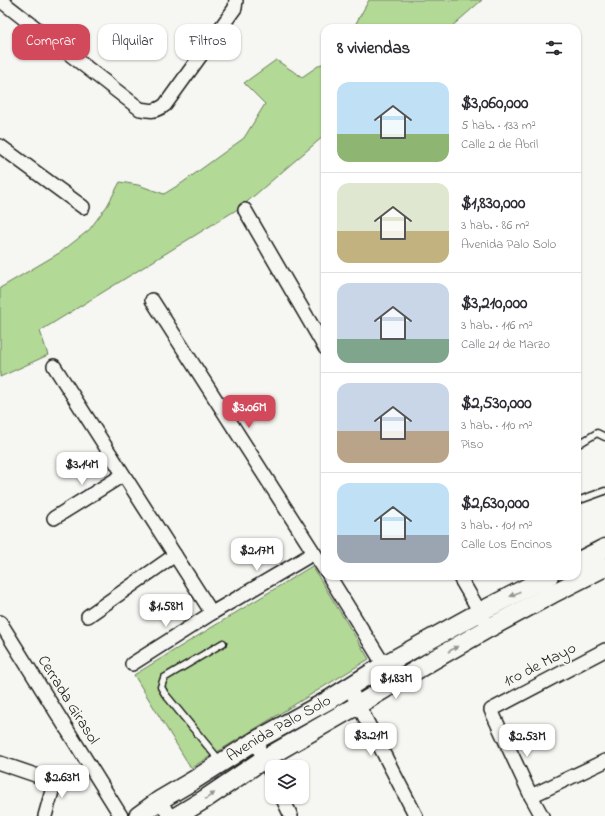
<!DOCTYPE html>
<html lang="es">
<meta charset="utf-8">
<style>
:root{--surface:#fff;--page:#f2f2f3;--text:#2b2b33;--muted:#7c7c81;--line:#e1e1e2;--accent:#d1495b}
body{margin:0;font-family:"Indie Flower",sans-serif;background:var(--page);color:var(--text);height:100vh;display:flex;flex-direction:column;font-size:15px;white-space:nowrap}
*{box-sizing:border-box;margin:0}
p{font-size:13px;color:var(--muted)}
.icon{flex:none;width:22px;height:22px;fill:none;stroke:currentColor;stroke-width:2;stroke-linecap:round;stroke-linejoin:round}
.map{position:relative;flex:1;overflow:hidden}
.drawer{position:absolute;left:321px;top:24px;width:260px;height:556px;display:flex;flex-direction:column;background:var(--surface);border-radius:12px;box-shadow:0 1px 3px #0004}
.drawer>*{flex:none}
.top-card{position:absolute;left:12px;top:24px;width:249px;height:36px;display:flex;gap:8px}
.fabs{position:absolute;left:265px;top:760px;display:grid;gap:8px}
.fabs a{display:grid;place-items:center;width:44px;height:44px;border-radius:8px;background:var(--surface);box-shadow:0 1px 3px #0004;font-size:20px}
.price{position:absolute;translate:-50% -34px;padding:0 9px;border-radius:8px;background:#fff;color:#222;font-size:13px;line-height:26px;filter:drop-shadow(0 1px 2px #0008)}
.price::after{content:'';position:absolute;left:50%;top:24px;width:12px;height:9px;margin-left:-6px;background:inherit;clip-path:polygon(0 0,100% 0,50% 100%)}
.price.selected{background:var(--accent);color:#fff}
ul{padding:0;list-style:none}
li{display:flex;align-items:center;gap:12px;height:100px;padding:0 16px}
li+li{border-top:1px solid var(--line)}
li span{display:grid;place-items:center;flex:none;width:112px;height:80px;border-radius:12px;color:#555}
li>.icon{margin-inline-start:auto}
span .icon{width:48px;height:48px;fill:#fffc;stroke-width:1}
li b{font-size:17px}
h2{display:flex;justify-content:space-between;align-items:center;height:48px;padding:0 16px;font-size:17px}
.chip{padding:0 14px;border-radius:12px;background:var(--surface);box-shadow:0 1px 3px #0004;font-size:14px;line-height:36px}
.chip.selected{background:var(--accent);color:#fff}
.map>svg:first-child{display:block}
.green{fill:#b2d995;stroke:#677a58}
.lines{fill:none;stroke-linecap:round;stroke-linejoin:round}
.lane-casing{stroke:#1c1c1c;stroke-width:9}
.street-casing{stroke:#1c1c1c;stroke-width:16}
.secondary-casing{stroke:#1c1c1c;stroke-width:21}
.lane{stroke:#f6f6f2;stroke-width:6}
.street{stroke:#f6f6f2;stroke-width:13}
.secondary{stroke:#f6f6f2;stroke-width:18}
.oneway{fill:#949492}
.labels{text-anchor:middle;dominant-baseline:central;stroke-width:3.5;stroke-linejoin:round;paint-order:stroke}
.street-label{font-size:16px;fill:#1c1c1c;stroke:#f6f6f2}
</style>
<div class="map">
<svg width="605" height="816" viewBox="0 0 605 816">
<rect width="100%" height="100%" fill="#f6f6f2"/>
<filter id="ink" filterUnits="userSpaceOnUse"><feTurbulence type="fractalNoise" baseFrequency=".025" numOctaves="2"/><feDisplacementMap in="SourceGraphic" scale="8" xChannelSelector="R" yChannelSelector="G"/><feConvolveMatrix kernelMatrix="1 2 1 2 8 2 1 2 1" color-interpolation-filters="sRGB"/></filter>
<g filter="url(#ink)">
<!-- green -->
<g class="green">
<path d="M 369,0 L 482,0 L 450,28 L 355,28 L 355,25 Z"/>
<path d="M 276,60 L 302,77 L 321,64 L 325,65 L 325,135 L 241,207 L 40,331 L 48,355 L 0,377 L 0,288 L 61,252 L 89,230 L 107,206 L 120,182 L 138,185 L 164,194 L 182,183 L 244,138 L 265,104 L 244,83 Z"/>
<path d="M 312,566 L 369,659 L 191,768 L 134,675 Z"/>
</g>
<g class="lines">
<!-- lane casing -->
<g class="lane-casing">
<g id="lane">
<path d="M 577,445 L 597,433 L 605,437"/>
<path d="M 577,501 L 605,491"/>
<path d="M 220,761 L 165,694 L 161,687 L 164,678 L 223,643"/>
</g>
</g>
<!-- street casing -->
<g class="street-casing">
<g id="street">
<path d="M 0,0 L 140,109 C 151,111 155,112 165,105 L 235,8 L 236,0"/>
<path d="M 0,146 L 83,207"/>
<path d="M 245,210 L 325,348"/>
<path d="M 152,300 L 325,570"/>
<path d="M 54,366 L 212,613"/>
<path d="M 54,518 L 123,475"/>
<path d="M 329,576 L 395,683"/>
<path d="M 459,576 L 484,619"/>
<path d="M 88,616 L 175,555"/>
<path d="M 0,622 L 121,816"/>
<path d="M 132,664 L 212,613 L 314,553"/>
<path d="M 349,687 L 416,816"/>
<path d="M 255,741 L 272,775"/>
<path d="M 0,763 L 50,780 L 53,782 L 54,784 L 45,816"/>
<path d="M 531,796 L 605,761"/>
<path d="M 282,797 L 291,816"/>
<path d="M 160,800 L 169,816"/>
<path d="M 542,816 L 531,796 L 491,710 L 605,650"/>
</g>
</g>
<!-- secondary casing -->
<g class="secondary-casing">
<g id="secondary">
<path d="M 577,562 L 605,548"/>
<path id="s1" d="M 138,816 L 160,800 L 194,780 L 255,741 L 327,701 L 384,665 L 480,612 L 549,576"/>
<path d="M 177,816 L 205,799 L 264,759 L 358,705 L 433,660 L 489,628 L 552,594 L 605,567"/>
</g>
</g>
<!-- lane -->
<use href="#lane" class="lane"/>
<!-- street -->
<use href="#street" class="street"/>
<!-- secondary -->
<use href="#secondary" class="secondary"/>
</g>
<!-- one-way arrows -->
<defs><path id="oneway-solid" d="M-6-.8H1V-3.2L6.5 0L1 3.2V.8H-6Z"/></defs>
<g class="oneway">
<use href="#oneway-solid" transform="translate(515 594) rotate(153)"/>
<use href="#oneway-solid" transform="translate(453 649) rotate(-30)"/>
<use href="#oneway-solid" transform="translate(210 796) rotate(-34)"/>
</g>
</g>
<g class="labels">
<!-- street labels -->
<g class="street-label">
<text transform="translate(540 665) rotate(-27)">1ro de Mayo</text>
<text transform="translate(68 700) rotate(58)">Cerrada Girasol</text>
<text stroke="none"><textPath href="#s1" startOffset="166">Avenida Palo Solo</textPath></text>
</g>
</g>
</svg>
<div class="fabs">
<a><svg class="icon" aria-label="layers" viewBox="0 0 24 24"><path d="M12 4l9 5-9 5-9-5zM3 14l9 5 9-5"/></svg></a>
</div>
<b class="price selected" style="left:249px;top:429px">$3.06M</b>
<b class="price" style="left:82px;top:486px">$3.14M</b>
<b class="price" style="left:257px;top:572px">$2.17M</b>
<b class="price" style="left:166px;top:628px">$1.58M</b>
<b class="price" style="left:396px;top:700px">$1.83M</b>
<b class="price" style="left:371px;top:757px">$3.21M</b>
<b class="price" style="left:527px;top:758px">$2.53M</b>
<b class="price" style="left:62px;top:799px">$2.63M</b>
<div class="top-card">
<a class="chip selected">Comprar</a>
<a class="chip">Alquilar</a>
<a class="chip">Filtros</a>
</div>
<section class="drawer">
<h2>8 viviendas<svg class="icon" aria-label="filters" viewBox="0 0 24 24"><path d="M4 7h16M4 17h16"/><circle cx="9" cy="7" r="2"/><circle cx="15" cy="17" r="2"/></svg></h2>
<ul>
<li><span style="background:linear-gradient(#bfe0f5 65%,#8fb573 0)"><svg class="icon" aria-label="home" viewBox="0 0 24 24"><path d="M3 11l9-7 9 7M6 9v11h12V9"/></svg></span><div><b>$3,060,000</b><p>5 hab. · 133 m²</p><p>Calle 2 de Abril</p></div></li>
<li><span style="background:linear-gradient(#dfe7d0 60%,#c2b280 0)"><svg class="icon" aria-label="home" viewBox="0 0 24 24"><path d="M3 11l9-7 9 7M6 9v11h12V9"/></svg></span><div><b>$1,830,000</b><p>3 hab. · 86 m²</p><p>Avenida Palo Solo</p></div></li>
<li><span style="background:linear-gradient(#c9d6e8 70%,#7fa58c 0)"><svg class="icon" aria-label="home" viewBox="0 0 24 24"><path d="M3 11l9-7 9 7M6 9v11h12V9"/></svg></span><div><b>$3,210,000</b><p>3 hab. · 116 m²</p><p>Calle 21 de Marzo</p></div></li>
<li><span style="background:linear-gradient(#c9d6e8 60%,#b9a48a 0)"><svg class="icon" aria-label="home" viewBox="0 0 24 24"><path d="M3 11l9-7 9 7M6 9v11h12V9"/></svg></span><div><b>$2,530,000</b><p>3 hab. · 110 m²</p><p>Piso</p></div></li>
<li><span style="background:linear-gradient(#bfe0f5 65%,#9aa5b1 0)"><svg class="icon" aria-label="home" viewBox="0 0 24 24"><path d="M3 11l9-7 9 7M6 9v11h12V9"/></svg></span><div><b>$2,630,000</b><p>3 hab. · 101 m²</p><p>Calle Los Encinos</p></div></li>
</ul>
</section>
</div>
